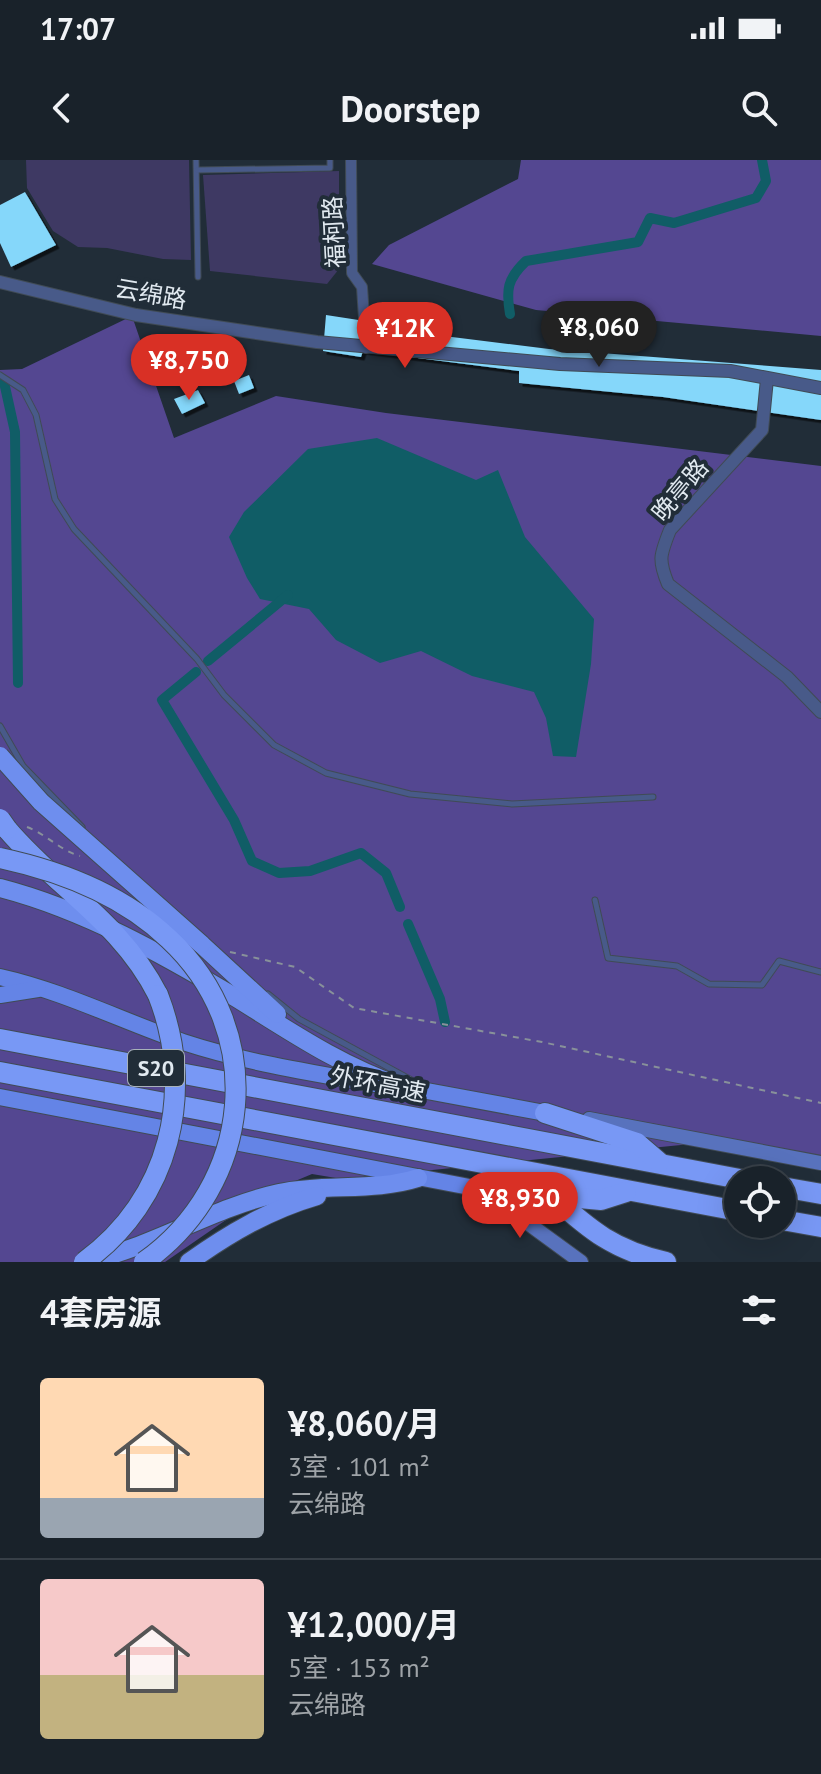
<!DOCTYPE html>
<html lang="zh">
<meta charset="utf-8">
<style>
:root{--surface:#19222a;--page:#262f36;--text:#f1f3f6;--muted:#9fa4a8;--line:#373f47;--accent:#d93025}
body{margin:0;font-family:"PT Sans","Noto Sans SC",sans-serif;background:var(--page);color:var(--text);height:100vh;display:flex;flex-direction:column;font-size:30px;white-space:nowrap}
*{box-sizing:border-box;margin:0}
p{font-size:26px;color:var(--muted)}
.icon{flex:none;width:44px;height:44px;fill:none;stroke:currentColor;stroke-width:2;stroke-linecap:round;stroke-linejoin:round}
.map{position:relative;height:1102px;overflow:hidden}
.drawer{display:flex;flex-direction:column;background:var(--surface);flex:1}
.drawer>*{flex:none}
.controls{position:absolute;left:724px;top:1006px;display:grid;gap:16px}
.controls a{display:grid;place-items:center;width:72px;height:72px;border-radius:50%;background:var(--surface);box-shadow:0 8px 32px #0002,0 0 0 2px var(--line);font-size:40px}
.price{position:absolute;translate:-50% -68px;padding:0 18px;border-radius:28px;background:var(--accent);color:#fff;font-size:26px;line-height:52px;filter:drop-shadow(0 2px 4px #0008)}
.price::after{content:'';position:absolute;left:50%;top:48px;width:24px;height:18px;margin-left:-12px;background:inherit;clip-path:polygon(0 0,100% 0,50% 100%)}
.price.active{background:#222;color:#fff}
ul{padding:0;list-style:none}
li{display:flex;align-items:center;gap:24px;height:200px;padding:0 40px}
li+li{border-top:2px solid var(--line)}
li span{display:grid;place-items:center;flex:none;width:224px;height:160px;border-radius:8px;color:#555}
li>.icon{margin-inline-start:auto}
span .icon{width:96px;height:96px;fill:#fffc;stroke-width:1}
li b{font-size:34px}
h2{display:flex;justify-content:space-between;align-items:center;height:96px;padding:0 40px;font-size:34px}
.status{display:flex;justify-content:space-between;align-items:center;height:56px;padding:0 40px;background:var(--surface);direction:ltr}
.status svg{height:22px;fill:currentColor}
header{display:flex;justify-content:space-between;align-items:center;height:104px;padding:0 40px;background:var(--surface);font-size:36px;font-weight:600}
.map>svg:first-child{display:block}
.green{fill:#3e3963}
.forest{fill:#544791}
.water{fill:#105d66}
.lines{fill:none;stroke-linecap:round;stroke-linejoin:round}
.canal{stroke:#105d66;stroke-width:10}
.building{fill:#85d7fa;filter:url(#shadow)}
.service-casing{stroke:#404b55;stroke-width:7}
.minor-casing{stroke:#404b55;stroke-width:12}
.tertiary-casing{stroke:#404b55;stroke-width:14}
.secondary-casing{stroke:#404b55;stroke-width:16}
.primary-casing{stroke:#404b55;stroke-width:18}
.trunk-casing{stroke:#404b55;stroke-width:20}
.motorway-casing{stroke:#404b55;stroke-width:22}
.path{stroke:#88919a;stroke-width:2;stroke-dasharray:6 6;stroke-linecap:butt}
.service{stroke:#485a89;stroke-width:5}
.minor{stroke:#485a89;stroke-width:10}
.tertiary{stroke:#485a89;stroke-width:12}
.secondary{stroke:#5872bd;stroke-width:14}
.primary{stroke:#6484e6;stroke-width:16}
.trunk{stroke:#6e8eee;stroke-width:18}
.motorway{stroke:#7898f5;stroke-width:20}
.trunk-bridge-casing{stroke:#404b55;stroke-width:20;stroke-linecap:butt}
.motorway-bridge-casing{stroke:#404b55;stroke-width:22;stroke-linecap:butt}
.trunk-bridge{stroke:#6e8eee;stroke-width:18}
.motorway-bridge{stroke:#7898f5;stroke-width:20}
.labels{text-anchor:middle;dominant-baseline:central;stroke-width:8;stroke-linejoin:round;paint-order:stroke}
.shield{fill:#212d38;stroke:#a7b1b9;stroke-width:2}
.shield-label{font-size:22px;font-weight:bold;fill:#e1e9f0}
.street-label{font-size:24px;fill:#e1e9f0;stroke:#212d38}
</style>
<div class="status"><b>17:07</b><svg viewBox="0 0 49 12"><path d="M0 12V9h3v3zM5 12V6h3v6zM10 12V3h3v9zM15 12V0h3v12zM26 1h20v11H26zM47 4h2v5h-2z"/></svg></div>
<header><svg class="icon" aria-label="back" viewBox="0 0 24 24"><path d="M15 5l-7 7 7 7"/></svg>Doorstep<svg class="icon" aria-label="search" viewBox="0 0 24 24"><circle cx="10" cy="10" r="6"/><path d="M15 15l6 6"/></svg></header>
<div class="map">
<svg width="821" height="1102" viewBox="0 0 821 1102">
<defs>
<filter id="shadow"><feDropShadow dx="3.5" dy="3.5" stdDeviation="0" flood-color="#0009"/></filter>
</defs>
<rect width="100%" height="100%" fill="#212d38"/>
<!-- green -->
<g class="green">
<path d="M 26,0 L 189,0 L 191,100 L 163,99 L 107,88 L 78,87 L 53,71 L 27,28 Z"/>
<path d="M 339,11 L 339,109 L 327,124 L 210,111 L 203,15 Z"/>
</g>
<!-- forest -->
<g class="forest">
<path d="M 521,0 L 821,0 L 821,176 L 536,150 L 372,104 L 389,85 L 518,19 Z"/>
<path d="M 132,156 L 174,278 L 276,236 L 386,253 L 821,306 L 821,996 L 731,980 L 342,1019 L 312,1014 L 262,1035 L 165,1102 L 0,1102 L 0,210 L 22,209 Z"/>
</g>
<!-- water -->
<path class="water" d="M 377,278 L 476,320 L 498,310 L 525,377 L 594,459 L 591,504 L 576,597 L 553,596 L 546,558 L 534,532 L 472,516 L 421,491 L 380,503 L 336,480 L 309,449 L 260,439 L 247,418 L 229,377 L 244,352 L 308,289 Z"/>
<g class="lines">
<!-- canal -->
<g class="canal">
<path d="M 510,154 C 506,130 507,119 526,101 L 638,82 L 650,58 L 674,63 L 756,38 L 766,21 L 762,0"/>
<path d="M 4,222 L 15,272 L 18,523"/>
<path d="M 208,501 L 288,435"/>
<path d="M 196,512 L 162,540 L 234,660 L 252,701 L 279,713 L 310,711 L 361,693 L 386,713 L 400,747"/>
<path d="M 408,764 L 440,839 L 445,862"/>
</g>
</g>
<!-- building -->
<g class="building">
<path d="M 25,32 L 56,85 L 11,107 L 0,83 L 0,45 Z"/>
<path d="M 326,155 L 365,161 L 364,166 L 549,189 L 821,210 L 821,260 L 663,237 L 519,223 L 519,211 L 363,191 L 361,197 L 323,191 Z"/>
<path d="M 218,186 L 226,204 L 199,216 L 191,199 Z"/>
<path d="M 249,215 L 254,228 L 239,234 L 234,221 Z"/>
<path d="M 198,230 L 205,243 L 182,254 L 174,239 Z"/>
</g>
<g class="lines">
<!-- service casing -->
<g class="service-casing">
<g id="service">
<path d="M 196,0 L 198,117"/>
<path d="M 197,10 L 330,8 L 330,0"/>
<path d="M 0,215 L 23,230 L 36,255 L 55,339 L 74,369 L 197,499 L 224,535 L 274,585 L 326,613 L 410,634 L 512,644 L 653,637"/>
<path d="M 0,566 L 23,606 L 82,667"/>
<path d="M 595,740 L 608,798 L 677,806 L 709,824 L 762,825 L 779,801 L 821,812"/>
<path d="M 268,834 L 299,859 L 417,923"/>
</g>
</g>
<!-- minor casing -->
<g class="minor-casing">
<path id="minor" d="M 351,0 L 352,113 L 362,127 L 366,188"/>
</g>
<!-- tertiary casing -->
<g class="tertiary-casing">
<g id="tertiary">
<path d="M 0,122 L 136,155 L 317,182 L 560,204 L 730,211 L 821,228"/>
<path d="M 767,219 L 762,270 L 670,370 C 660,395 658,400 668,424 L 787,517 L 821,552"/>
</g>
</g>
<!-- secondary casing -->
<g class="secondary-casing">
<g id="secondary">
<path d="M 589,959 L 821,1003"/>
<path d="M 484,1031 L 581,1102"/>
</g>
</g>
<!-- primary casing -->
<g class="primary-casing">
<g id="primary">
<path d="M 0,817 C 63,831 122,861 183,882 C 247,903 314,913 380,925 L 400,926 L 545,953"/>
<path d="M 0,835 L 38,829"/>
<path d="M 0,937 L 480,1029"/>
</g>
</g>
<!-- trunk casing -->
<g class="trunk-casing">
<g id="trunk">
<path d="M 0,728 C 85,750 164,795 238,839 C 291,872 341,906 400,926"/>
<path d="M 201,784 L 277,854"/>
<path d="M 84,1102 C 152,1088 211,1048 279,1033 C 325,1023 374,1032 418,1018"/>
<path d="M 189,1102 C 230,1073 269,1050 317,1036"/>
</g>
</g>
<!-- motorway casing -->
<g class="motorway-casing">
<g id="motorway">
<path d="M 7,669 C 58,729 121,762 158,835"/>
<path d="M 0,879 L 745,1020"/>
<path d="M 0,912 L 738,1051"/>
<path d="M 545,953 L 637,983 L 659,1002"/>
<path d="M 782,1027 L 821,1034"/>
<path d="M 480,1029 L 601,1040 L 626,1032"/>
<path d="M 552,1036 C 591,1071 614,1090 666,1102"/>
<path d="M 782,1060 L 821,1067"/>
</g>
</g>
<!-- path -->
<g class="path">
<path d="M 27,667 C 46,674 61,691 80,696"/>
<path d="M 230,792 L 295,807 L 354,848 L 542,882 L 821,943"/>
</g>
<!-- service -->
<use href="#service" class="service"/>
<!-- minor -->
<use href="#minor" class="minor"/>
<!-- tertiary -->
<use href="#tertiary" class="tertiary"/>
<!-- secondary -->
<use href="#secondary" class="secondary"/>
<!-- primary -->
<use href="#primary" class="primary"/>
<!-- trunk -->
<use href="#trunk" class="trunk"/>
<!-- motorway -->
<use href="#motorway" class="motorway"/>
<!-- trunk-bridge casing -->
<g class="trunk-bridge-casing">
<path id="trunk-bridge" d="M 0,596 L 41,642 L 201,784"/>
</g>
<!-- motorway-bridge casing -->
<g class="motorway-bridge-casing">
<g id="motorway-bridge">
<path d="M 0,659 L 7,669"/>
<path d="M 0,698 C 61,711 123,735 169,779 C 269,872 253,1025 144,1102"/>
<path d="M 84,1102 C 170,1040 196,932 158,835"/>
</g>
</g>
<!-- trunk-bridge -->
<use href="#trunk-bridge" class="trunk-bridge"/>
<!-- motorway-bridge -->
<use href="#motorway-bridge" class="motorway-bridge"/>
</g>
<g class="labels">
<!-- shield labels -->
<rect class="shield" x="128" y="890" width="56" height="36" rx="6"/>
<g class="shield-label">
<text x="156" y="908">S20</text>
</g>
<!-- street labels -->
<g class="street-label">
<text transform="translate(334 72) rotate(-93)">福柯路</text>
<text transform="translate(151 134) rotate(10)">云绵路</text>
<text transform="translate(680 330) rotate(-50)">晚亭路</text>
<text transform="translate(378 924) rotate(11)">外环高速</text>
</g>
</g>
</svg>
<div class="controls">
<a><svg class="icon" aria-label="locate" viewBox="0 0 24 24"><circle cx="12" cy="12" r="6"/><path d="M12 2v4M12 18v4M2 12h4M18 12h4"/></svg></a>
</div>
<b class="price active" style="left:599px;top:209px">¥8,060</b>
<b class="price" style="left:405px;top:210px">¥12K</b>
<b class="price" style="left:189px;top:242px">¥8,750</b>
<b class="price" style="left:520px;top:1080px">¥8,930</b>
</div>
<section class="drawer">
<h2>4套房源<svg class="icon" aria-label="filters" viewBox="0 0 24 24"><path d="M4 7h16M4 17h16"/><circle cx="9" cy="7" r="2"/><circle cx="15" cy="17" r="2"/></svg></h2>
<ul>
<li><span style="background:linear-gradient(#ffd9b3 75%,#9aa5b1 0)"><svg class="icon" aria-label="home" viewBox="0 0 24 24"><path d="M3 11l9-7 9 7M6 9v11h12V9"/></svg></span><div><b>¥8,060/月</b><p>3室 · 101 m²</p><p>云绵路</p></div></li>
<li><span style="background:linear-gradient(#f6c9c9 60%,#c2b280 0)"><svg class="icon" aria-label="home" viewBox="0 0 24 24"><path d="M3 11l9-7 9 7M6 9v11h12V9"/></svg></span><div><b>¥12,000/月</b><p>5室 · 153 m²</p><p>云绵路</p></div></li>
</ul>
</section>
